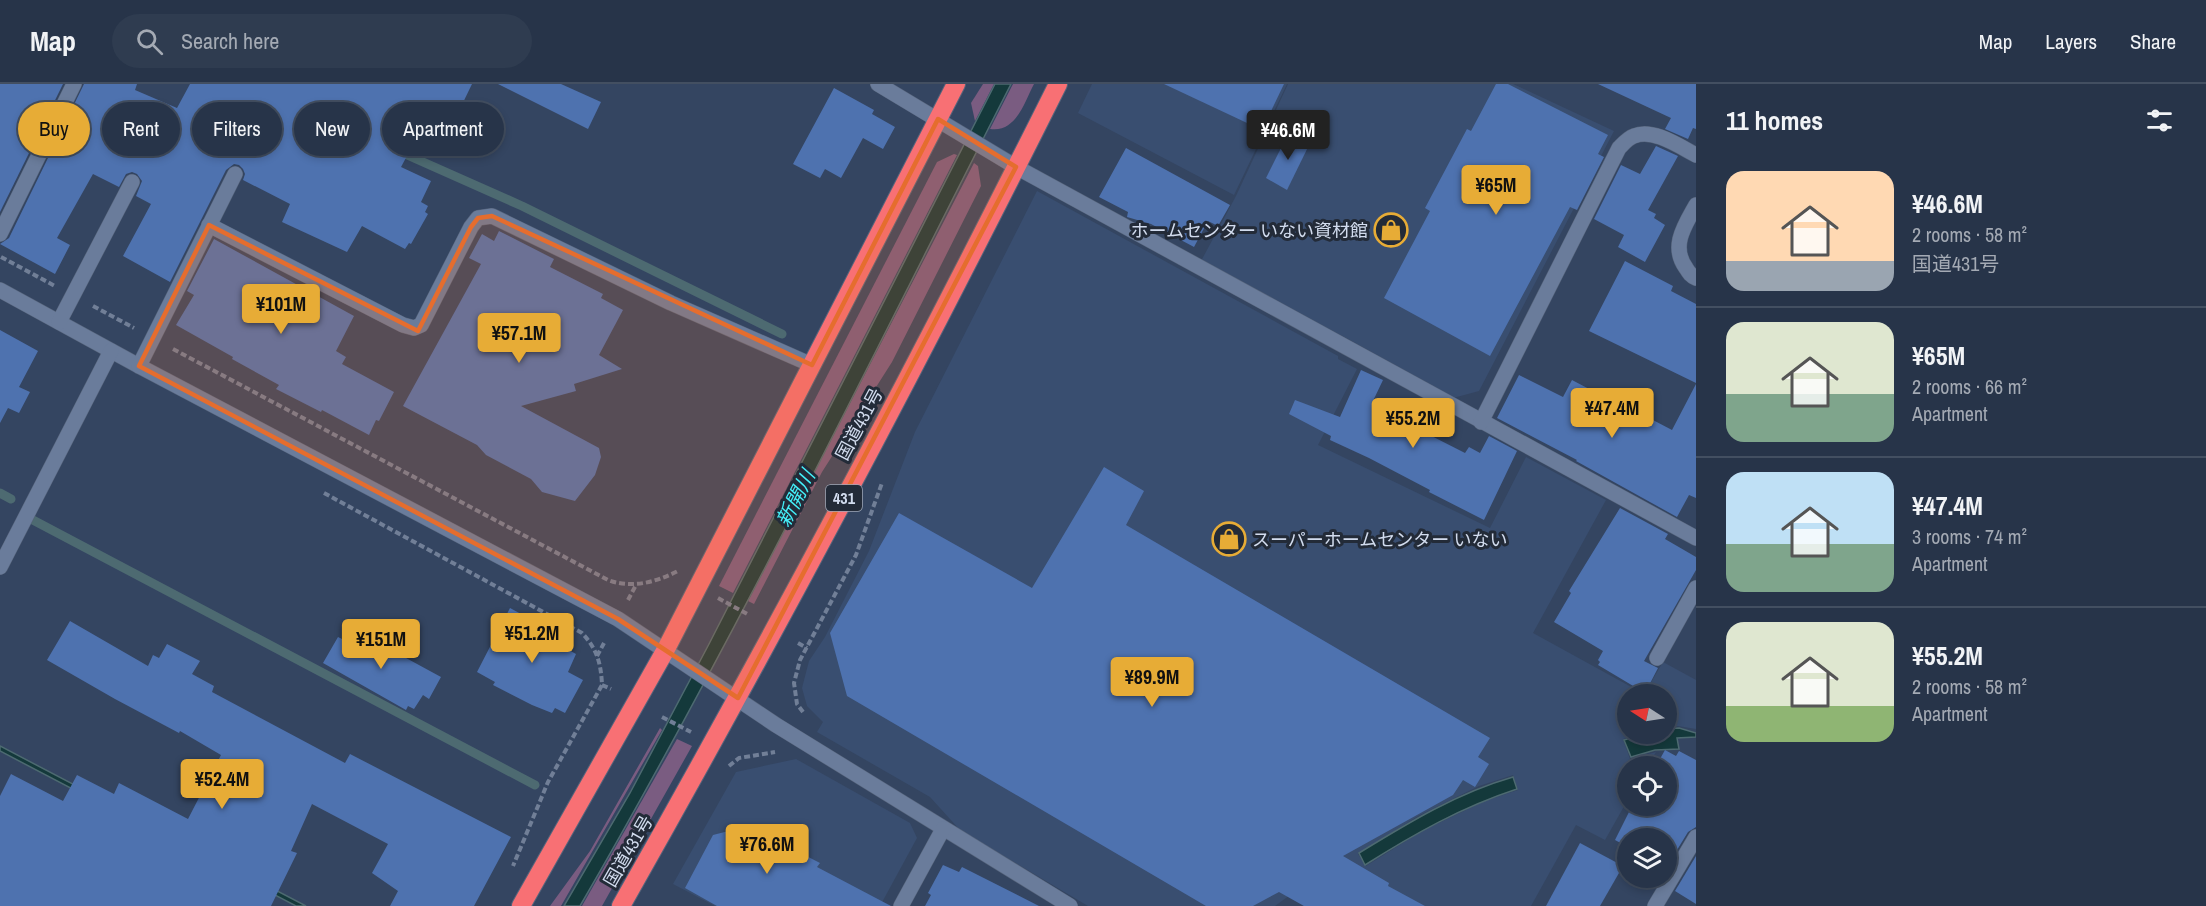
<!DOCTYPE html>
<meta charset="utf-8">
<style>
:root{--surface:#273449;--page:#2f3c50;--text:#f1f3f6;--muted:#a4aab4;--line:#434f61;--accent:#e7ac36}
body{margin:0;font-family:"Archivo Narrow","Noto Sans JP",sans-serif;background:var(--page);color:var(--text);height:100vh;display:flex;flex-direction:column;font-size:22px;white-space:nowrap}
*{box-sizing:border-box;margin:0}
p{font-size:20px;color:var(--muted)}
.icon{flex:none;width:33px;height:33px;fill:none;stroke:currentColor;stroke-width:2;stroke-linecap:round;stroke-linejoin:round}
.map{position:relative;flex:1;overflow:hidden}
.side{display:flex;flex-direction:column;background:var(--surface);width:510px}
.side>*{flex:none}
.banner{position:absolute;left:18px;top:18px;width:570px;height:54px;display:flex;gap:12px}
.needle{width:39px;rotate:282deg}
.tools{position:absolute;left:1617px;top:600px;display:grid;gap:12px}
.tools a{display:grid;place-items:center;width:60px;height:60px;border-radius:50%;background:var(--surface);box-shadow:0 3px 9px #0003,0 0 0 2px var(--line);font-size:30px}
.price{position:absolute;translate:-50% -51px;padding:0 14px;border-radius:6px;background:var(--accent);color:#111;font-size:20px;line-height:39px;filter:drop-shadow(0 2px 3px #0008)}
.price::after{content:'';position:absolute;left:50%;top:36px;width:18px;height:14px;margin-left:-9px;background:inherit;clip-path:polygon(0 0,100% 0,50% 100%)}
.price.active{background:#222;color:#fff}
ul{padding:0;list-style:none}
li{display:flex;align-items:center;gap:18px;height:150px;padding:0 30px}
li+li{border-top:2px solid var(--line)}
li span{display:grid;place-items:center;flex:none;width:168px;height:120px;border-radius:18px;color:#555}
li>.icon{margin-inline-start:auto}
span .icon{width:72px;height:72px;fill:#fffc;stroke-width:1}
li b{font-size:26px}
h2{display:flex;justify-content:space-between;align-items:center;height:72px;padding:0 30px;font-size:26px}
.pill{padding:0 21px;border-radius:27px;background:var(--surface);box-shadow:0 3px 9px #0003,0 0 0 2px var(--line);font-size:21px;line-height:54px}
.pill.active{background:var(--accent);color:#111}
header{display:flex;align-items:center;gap:36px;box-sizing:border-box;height:84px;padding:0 30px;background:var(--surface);border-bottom:2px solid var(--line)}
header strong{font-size:28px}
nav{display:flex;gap:33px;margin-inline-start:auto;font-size:21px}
.search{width:420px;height:54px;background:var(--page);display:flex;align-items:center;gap:15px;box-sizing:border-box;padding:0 21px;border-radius:33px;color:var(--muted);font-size:22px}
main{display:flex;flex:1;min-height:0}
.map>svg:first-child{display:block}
.built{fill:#394e70;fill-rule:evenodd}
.green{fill:#7a5c81}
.water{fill:#14393b;stroke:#4d6a71;stroke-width:1.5}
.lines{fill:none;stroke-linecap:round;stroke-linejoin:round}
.stream{stroke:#4d6a71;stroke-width:9}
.building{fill:#4e72af}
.minor-casing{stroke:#56647b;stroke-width:16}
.highway-casing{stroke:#56647b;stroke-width:20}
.path{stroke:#717f97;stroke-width:4;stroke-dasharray:6 3;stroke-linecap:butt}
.minor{stroke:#6a7c9b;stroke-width:15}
.highway{stroke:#f87074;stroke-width:18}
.marked{fill:#e56d2e;fill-opacity:0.2;stroke:#e56d2e;stroke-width:4.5;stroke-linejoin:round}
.labels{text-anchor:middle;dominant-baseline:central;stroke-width:6;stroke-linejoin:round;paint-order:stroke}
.shield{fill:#232b38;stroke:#9ea7b7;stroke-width:1.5}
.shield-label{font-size:16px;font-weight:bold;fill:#d2dcee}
.poi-label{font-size:18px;fill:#d2dcee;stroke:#232b38;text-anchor:end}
.street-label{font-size:18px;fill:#d2dcee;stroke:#232b38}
.water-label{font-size:20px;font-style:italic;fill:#44eff8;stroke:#232b38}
</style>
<header>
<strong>Map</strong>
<div class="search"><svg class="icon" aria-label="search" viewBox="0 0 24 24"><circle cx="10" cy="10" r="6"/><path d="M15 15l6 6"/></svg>Search here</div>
<nav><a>Map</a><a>Layers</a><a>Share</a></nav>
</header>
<main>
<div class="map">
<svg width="1696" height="822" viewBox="0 0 1696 822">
<rect width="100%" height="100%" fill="#344561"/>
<!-- built -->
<g class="built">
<path d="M 1092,0 L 1287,0 L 1234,111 L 1078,29 Z"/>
<path d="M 1288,0 L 1513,0 L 1614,47 L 1479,307 L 1453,314 L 1348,255 L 1200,179 L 1236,112 Z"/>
<path d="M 1037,107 L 1338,272 L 1338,275 L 1357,285 L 1318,361 L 1490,444 L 1526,373 L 1606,416 L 1533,549 L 1644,610 L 1663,578 L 1696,596 L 1696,645 L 1678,642 L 1667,644 L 1666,610 L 1628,610 L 1628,650 L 1638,650 L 1623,655 L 1630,675 L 1656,668 L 1647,682 L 1628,682 L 1627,717 L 1605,756 L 1576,741 L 1531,822 L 1302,822 L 1310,815 L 1301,803 L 1275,822 L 1088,822 L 960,746 L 930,713 L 817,648 L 823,638 L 807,622 L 802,604 L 809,577 L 825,553 L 869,467 L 915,348 ZM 1513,691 L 1518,706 L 1485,717 L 1422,747 L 1366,782 L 1358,770 L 1418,732 L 1479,702 Z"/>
<path d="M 796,675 L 910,739 L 917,754 L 880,822 L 715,822 L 673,800 L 736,688 Z"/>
</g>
<!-- green -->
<g class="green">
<path d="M 983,0 L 994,0 L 975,37 L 971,19 Z"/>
<path d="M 1013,0 L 1034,0 C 1024,19 1016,49 990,45 Z"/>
<path d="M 954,70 L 957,71 L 733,509 L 719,502 L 937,78 Z"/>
<path d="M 974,79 L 978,82 L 981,102 L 892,278 L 822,388 L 754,520 L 748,517 Z"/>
<path d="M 660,644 L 662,646 L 561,822 L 550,822 L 590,767 Z"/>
<path d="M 677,655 L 692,662 L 602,822 L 582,822 Z"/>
</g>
<!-- water -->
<g class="water">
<path d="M 995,0 L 1011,0 C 871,275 735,555 580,822 L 564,822 L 630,709 L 709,560 Z"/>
<path d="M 1679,644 L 1696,649 L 1696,653 L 1677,654 L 1679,665 L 1655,666 L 1631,673 L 1624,656 L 1644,650 L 1666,650 L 1667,645 Z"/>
<path d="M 0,662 L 306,822 L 296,822 L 0,667 Z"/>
<path d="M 1513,693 L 1517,705 C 1462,723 1414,750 1365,781 L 1359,769 C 1408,739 1457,709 1513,693 Z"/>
</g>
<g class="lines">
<!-- stream -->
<g class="stream">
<path d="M 396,66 L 522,122 L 782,250"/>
<path d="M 0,409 L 11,415"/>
<path d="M 31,435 L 535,701"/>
</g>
</g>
<!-- building -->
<g class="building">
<path d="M 0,0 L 63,0 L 0,128 Z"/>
<path d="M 84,0 L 137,0 L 135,6 L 177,24 L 190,0 L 472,0 L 457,31 L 435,20 L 401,83 L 431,97 L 421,118 L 428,122 L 425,128 L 428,130 L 411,160 L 409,159 L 405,165 L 362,142 L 347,168 L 282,138 L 290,120 L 243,96 L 245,90 L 243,85 L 239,81 L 234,80 L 226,86 L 170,198 L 123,172 L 151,120 L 136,112 L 142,97 L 137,90 L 132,88 L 126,90 L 119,103 L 93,90 L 57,154 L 70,161 L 55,190 L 0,160 L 9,154 Z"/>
<path d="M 498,0 L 561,0 L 601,18 L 588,45 Z"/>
<path d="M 1164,0 L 1284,0 L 1262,46 Z"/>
<path d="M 1496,0 L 1508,0 L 1608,51 L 1598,70 L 1604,73 L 1577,126 L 1570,123 L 1490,272 L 1384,214 L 1430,127 L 1425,124 L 1467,45 L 1471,47 Z"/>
<path d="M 1598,0 L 1696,0 L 1696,45 L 1693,44 L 1688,55 L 1665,45 L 1671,34 Z"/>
<path d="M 834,4 L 874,26 L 872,30 L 895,43 L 883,65 L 863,54 L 841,94 L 825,85 L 820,94 L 793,80 Z"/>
<path d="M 1288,50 L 1310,59 L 1287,106 L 1266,94 Z"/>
<path d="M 1656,62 L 1678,72 L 1648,126 L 1656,130 L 1654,134 L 1665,141 L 1645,178 L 1618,163 L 1624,151 L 1594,135 L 1621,81 L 1640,90 Z"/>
<path d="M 1126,64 L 1230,121 L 1218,142 L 1208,137 L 1194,163 L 1151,140 L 1127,133 L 1128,128 L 1099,113 Z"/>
<path d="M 499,147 L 554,175 L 550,183 L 603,210 L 601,214 L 623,226 L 599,271 L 622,285 L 574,300 L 576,307 L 521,322 L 599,364 L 601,373 L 595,391 L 575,417 L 542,408 L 531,395 L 486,371 L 477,361 L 403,322 L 481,180 L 469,174 L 482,150 L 494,157 Z"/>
<path d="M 214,155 L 354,232 L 336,267 L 346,273 L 342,280 L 394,308 L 379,337 L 376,336 L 369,351 L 322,326 L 321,328 L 276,305 L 279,301 L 232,275 L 233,273 L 176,241 L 194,211 L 187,207 Z"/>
<path d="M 1625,177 L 1673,202 L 1671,207 L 1696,220 L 1696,299 L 1589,247 Z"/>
<path d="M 0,246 L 38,267 L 19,303 L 30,308 L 19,329 L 8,324 L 0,339 Z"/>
<path d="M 1361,286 L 1383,296 L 1372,319 L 1387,325 L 1387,327 L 1403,335 L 1402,337 L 1465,369 L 1469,363 L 1480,369 L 1489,352 L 1517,367 L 1484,436 L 1429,408 L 1430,406 L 1369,374 L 1330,356 L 1331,352 L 1289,330 L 1295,316 L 1340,333 Z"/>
<path d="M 1519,291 L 1563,313 L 1572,296 L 1610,316 L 1611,314 L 1672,346 L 1696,300 L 1696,414 L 1689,411 L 1677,433 L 1576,377 L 1577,376 L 1497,334 Z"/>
<path d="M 1104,383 L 1144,407 L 1126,441 L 1490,654 L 1478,673 L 1489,680 L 1475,703 L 1463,696 L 1453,711 L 1343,772 L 1389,799 L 1388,802 L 1425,822 L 1304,822 L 1279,808 L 1253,822 L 1206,822 L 847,612 L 830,549 L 899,429 L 1032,504 Z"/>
<path d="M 1620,424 L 1668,450 L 1665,455 L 1696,473 L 1696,486 L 1644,577 L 1658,584 L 1645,609 L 1598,581 L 1600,578 L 1598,576 L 1603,567 L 1554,538 L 1571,509 L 1569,507 Z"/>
<path d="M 510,524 L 571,557 L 567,565 L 576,570 L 568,588 L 583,596 L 565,629 L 555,624 L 552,629 L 532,621 L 493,601 L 495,598 L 477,588 Z"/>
<path d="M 70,537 L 148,582 L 153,571 L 159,574 L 167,560 L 200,577 L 192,590 L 214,602 L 212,608 L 345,679 L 350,670 L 511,753 L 474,822 L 390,822 L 398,807 L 372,789 L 388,760 L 312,720 L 291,767 L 297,769 L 271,822 L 0,822 L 0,712 L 11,690 L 63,717 L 77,691 L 114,710 L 119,699 L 188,735 L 221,671 L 180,647 L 179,649 L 115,615 L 47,576 Z"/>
<path d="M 349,543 L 441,593 L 429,615 L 423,611 L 414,625 L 408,622 L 406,626 L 323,579 L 338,553 L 342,555 Z"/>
<path d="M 1665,666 L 1676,672 L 1679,667 L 1696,676 L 1696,743 L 1688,748 L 1666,784 L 1666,754 L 1628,754 L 1628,763 L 1615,756 L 1632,722 L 1666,722 L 1666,682 L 1656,682 Z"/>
<path d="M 748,742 L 820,779 L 817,783 L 891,822 L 717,822 L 685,804 L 713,751 Z"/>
<path d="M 1580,759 L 1623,782 L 1600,822 L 1546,822 Z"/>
<path d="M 1696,772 L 1696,820 L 1675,807 Z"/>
<path d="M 943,781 L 959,788 L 962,783 L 1039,822 L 925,822 L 931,811 L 928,809 Z"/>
</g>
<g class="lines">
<!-- minor casing -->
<g class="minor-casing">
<g id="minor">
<path d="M 878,0 L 1016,83 L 1696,454"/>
<path d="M 1696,121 C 1685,141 1670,162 1686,184 C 1689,189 1691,192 1696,194"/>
<path d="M 209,141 L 403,241 L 414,244 L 421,241 L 471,143 L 478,134 L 492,132 L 671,219 L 812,281"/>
<path d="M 0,150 L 74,0"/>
<path d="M 0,206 L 139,282 L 618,535 L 776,641 L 1070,822"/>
<path d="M 59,238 L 132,98"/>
<path d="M 139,282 L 235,90"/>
<path d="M 1481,338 L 1619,64 C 1623,60 1628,54 1634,52 C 1653,44 1679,62 1696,71"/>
<path d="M 0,483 L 111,267"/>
<path d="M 1657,574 L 1696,504"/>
<path d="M 901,822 L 943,745"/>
<path d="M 1655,822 L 1696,753"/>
</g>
</g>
<!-- highway casing -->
<g class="highway-casing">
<g id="highway">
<path d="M 521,822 L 665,567 L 956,0"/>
<path d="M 621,822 C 774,552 919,278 1058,0"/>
</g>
</g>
<!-- path -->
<g class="path">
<path d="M 1,173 L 55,202"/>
<path d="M 93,222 L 134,244"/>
<path d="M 173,265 L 608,496 C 632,505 656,498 678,487"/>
<path d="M 324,409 L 582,549 C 597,565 601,579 602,601 L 548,698 L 513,782"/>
<path d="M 718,514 L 749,531"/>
<path d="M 628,516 L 636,501"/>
<path d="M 798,559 L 807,564"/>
<path d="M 597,572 L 604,559"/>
<path d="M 602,601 L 611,605"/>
<path d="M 803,628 L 797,620 L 794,599 L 800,576 L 856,471 L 882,399"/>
<path d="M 662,633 L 691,648"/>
<path d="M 729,682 L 739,674 L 775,668"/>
</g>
<!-- minor -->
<use href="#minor" class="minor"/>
<!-- highway -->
<use href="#highway" class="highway"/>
</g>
<!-- marked area -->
<path class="marked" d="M 938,35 L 1016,83 L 738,614 L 618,535 L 139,282 L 209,141 L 418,247 L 471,143 L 478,134 L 492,132 L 812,281 Z"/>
<!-- icons -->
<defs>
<g id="shop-ring" transform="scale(1.725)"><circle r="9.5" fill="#232b38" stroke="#e7ac36" stroke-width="1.5"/><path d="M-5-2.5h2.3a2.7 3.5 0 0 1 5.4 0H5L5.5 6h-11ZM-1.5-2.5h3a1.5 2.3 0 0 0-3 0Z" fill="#e7ac36"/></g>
</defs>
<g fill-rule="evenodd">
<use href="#shop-ring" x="1391" y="146"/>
<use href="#shop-ring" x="1229" y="455"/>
</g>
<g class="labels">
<!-- shield labels -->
<rect class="shield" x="826" y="401" width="36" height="26" rx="4.5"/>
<g class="shield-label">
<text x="844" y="414">431</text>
</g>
<!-- poi labels -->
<g class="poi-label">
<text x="1368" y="146">ホームセンター いない資材館</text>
<text x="1252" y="455" text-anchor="start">スーパーホームセンター いない</text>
</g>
<!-- street labels -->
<g class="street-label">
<text transform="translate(859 340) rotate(-62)">国道431号</text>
<text transform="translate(628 767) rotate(-60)">国道431号</text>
</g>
<!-- water labels -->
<g class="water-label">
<text transform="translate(795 414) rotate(-63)">新開川</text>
</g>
</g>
</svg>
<div class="tools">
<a><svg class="needle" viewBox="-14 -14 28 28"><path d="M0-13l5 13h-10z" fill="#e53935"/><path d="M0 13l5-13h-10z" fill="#a4aab4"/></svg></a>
<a><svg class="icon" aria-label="locate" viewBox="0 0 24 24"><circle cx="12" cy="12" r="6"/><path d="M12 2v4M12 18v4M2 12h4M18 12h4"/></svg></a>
<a><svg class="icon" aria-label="layers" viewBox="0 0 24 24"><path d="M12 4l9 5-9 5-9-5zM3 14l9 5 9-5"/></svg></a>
</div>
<b class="price active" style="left:1288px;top:77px">¥46.6M</b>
<b class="price" style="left:1496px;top:132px">¥65M</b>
<b class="price" style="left:281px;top:251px">¥101M</b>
<b class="price" style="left:519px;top:280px">¥57.1M</b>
<b class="price" style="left:1612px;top:355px">¥47.4M</b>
<b class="price" style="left:1413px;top:365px">¥55.2M</b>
<b class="price" style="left:532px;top:580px">¥51.2M</b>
<b class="price" style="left:381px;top:586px">¥151M</b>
<b class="price" style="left:1152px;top:624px">¥89.9M</b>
<b class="price" style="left:222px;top:726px">¥52.4M</b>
<b class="price" style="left:767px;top:791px">¥76.6M</b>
<div class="banner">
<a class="pill active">Buy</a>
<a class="pill">Rent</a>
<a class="pill">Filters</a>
<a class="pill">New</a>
<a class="pill">Apartment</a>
</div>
</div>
<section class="side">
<h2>11 homes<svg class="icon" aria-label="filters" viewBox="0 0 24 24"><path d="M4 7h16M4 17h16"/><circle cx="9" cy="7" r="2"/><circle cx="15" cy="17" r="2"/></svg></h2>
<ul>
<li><span style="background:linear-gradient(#ffd9b3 75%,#9aa5b1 0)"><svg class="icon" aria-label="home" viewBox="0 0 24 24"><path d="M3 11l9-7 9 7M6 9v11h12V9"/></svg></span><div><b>¥46.6M</b><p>2 rooms · 58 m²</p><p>国道431号</p></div></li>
<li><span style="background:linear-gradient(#dfe7d0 60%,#7fa58c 0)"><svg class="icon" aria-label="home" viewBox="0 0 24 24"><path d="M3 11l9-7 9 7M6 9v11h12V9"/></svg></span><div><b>¥65M</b><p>2 rooms · 66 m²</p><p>Apartment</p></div></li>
<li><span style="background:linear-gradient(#bfe0f5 60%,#7fa58c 0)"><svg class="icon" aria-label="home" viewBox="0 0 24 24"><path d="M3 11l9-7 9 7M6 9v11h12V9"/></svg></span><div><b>¥47.4M</b><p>3 rooms · 74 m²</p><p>Apartment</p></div></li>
<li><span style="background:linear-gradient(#dfe7d0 70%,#8fb573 0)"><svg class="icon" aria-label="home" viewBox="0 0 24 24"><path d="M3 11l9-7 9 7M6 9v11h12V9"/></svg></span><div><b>¥55.2M</b><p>2 rooms · 58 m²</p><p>Apartment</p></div></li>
</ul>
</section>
</main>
